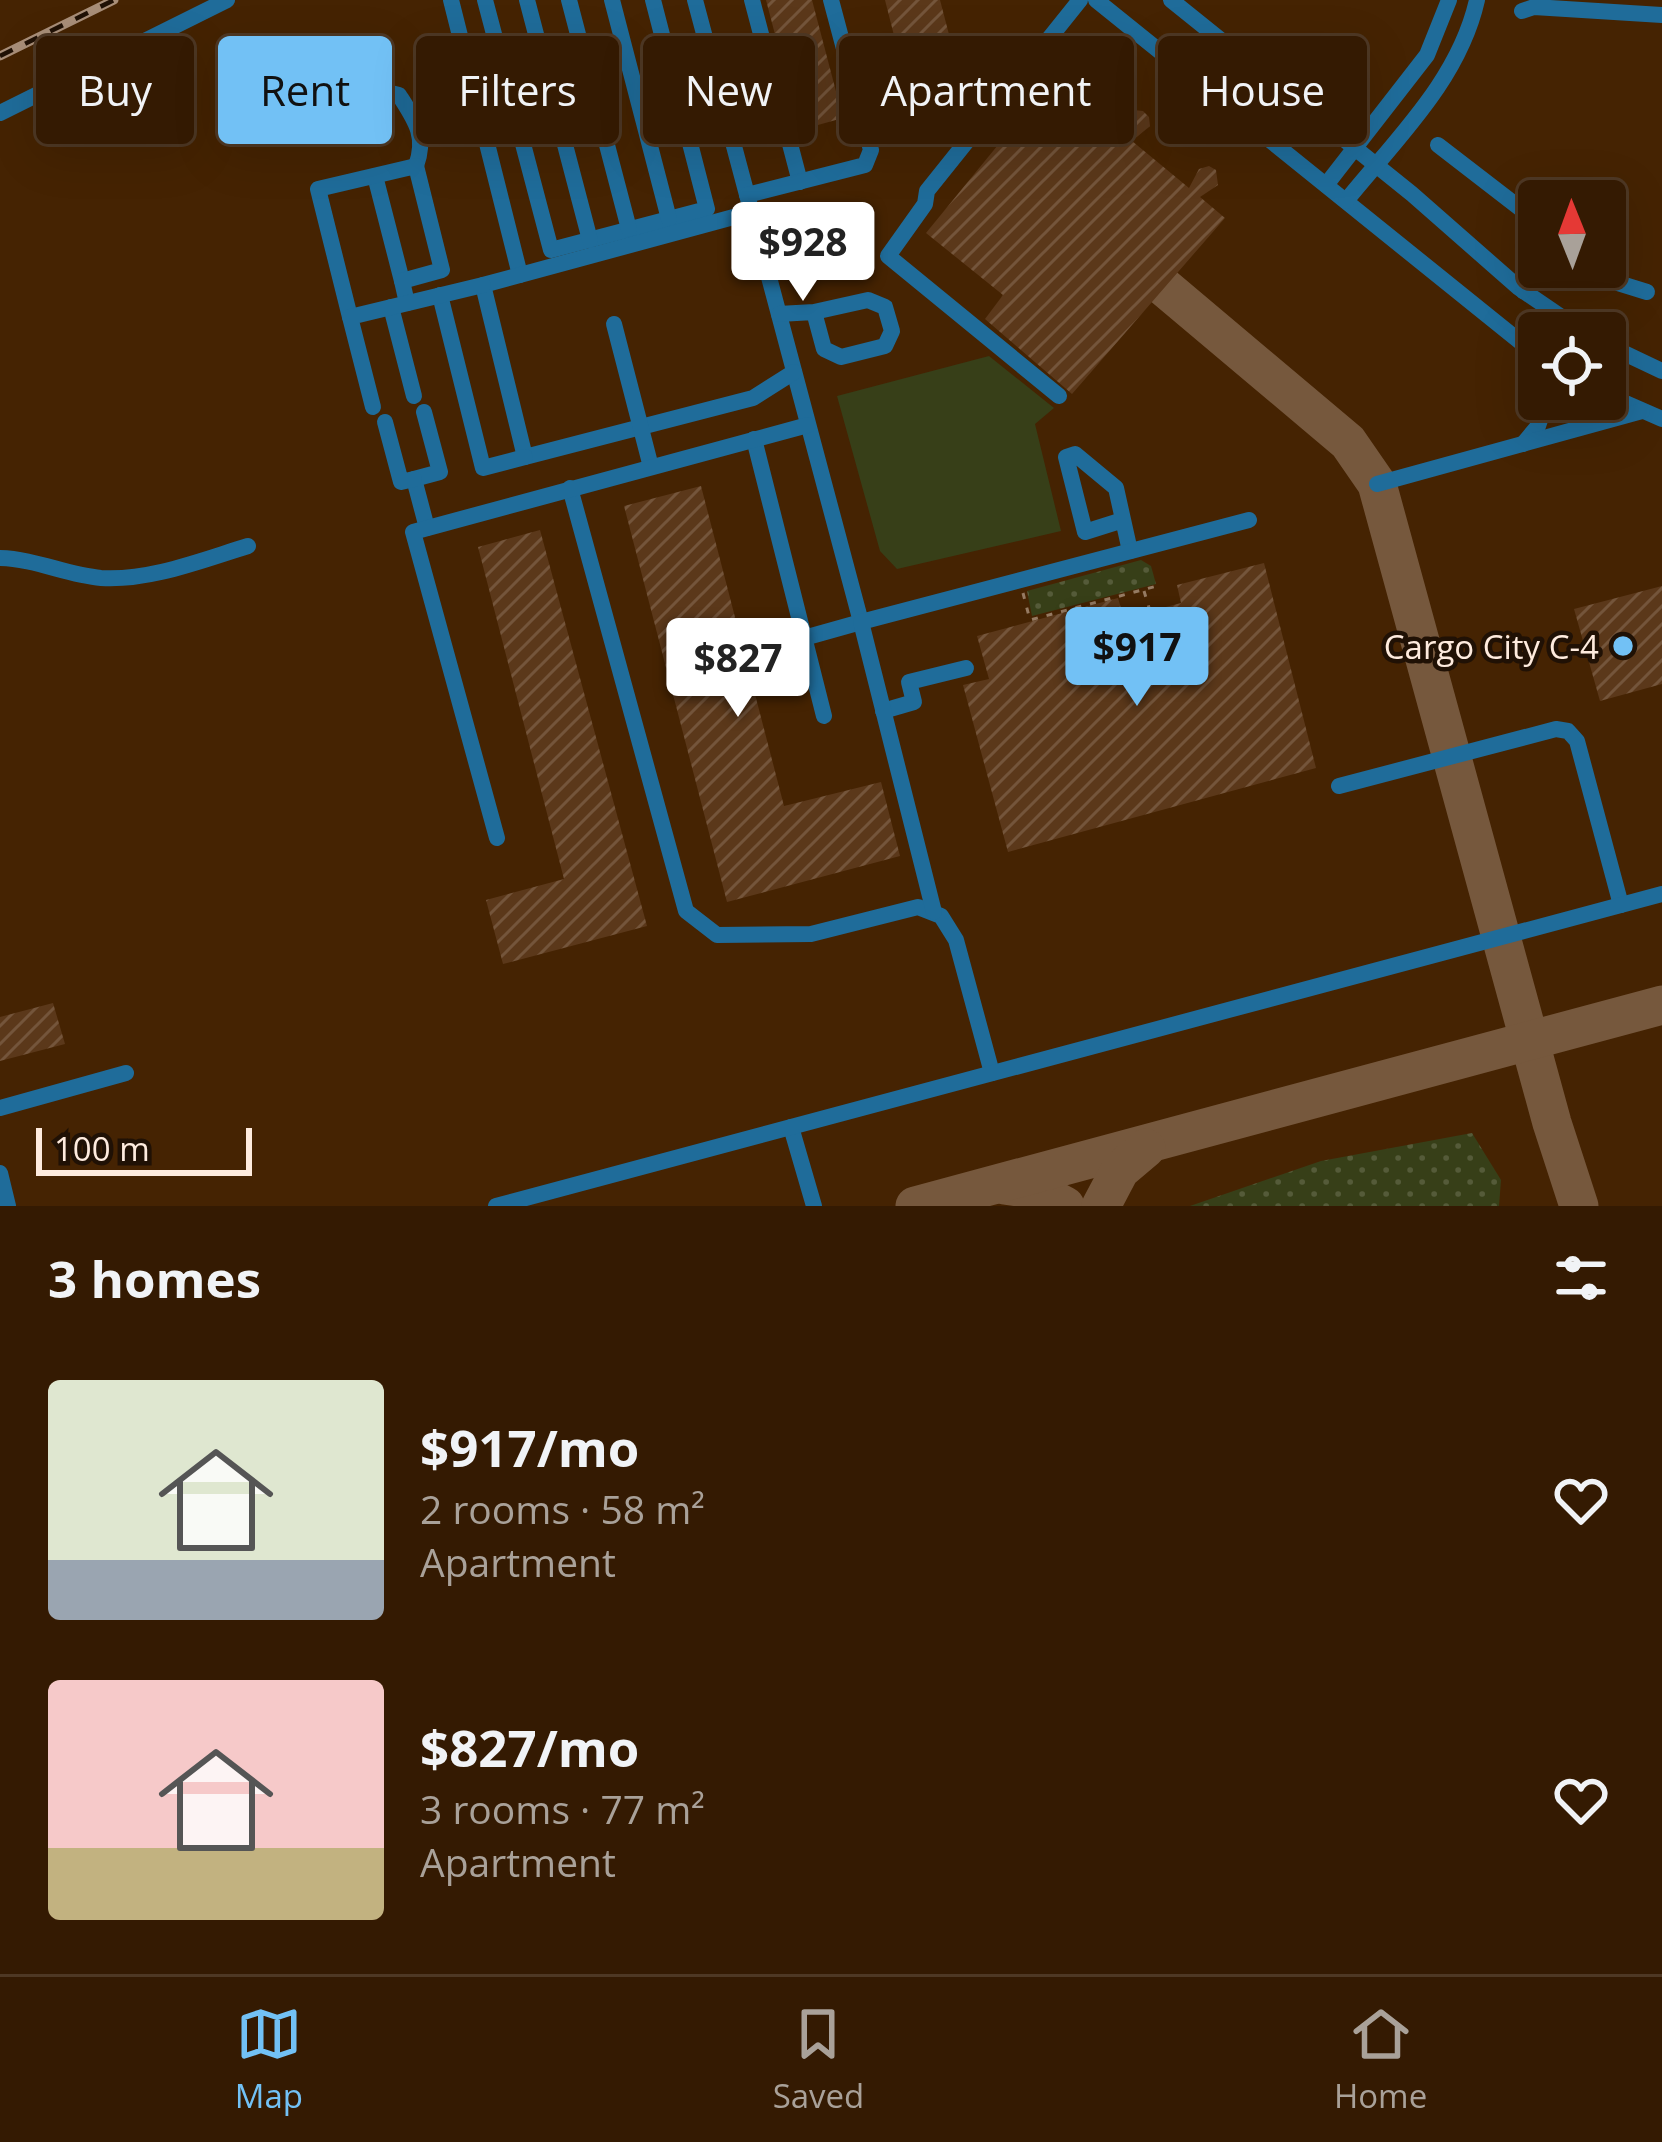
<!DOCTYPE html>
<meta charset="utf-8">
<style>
:root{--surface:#341a02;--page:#3c230c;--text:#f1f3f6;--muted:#a9a199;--line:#4e3824;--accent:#72c1f5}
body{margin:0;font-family:"Open Sans",sans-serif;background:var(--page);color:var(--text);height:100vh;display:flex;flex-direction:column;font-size:45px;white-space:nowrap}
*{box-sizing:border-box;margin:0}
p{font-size:39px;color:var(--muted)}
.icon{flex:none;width:66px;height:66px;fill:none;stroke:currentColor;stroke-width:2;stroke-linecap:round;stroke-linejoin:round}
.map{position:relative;height:1206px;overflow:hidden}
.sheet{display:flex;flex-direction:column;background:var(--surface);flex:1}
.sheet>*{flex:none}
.hud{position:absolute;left:36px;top:36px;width:1590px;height:108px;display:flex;gap:24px}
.needle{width:78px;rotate:359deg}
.controls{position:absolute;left:1518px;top:180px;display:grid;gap:24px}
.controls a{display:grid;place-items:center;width:108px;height:108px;border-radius:12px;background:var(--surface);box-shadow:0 12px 48px #0002,0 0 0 3px var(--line);font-size:60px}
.scale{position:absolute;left:36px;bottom:30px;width:216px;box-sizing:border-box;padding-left:12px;border:6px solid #feebde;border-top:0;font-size:33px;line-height:42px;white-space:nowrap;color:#feebde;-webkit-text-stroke:9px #201105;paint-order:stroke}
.price{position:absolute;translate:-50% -102px;padding:0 27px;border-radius:12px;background:#fff;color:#222;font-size:39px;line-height:78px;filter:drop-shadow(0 3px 6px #0008)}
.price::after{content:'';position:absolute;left:50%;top:72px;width:36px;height:27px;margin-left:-18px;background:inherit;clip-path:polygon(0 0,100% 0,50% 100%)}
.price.current{background:var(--accent);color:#111}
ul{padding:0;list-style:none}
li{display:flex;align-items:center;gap:36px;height:300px;padding:0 48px}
li span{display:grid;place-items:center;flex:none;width:336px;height:240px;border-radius:12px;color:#555}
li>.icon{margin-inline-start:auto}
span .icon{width:144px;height:144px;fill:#fffc;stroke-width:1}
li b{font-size:51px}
h2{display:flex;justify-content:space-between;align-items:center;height:144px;padding:0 48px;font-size:51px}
.tag{padding:0 42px;border-radius:12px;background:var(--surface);box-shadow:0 12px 48px #0002,0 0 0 3px var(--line);font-size:42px;line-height:108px}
.tag.current{background:var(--accent);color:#111}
.dock{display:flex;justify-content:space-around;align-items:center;height:168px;border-top:3px solid var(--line);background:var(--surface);font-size:33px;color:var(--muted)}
.dock a{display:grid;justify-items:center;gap:6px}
.dock .current{color:var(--accent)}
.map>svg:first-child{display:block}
.grass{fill:url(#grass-dots)}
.pitch{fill:#373f18}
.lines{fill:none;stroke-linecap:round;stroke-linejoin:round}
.taxiway{stroke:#76583d;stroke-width:39}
.building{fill:url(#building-hatch)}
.path{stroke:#957a62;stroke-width:3;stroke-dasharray:6 9;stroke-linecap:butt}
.minor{stroke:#1f6c9a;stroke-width:16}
.rail-casing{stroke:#a88e78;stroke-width:9}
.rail{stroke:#201105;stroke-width:4.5;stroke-dasharray:14;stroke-linecap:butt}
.poi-dot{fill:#72c1f5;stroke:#201105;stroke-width:4.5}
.labels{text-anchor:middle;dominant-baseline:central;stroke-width:9;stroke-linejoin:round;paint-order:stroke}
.poi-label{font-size:33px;fill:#feebde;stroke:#201105;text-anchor:end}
</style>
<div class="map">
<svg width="1662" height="1206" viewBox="0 0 1662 1206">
<defs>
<pattern id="grass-dots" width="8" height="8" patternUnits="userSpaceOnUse" patternTransform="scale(3)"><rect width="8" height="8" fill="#373f18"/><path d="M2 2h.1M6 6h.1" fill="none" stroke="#555b39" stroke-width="1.8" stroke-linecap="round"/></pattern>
<pattern id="building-hatch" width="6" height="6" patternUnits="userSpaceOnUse" patternTransform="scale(3)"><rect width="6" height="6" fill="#5b381a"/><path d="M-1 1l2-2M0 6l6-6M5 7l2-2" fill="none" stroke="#74553b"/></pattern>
</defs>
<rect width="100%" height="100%" fill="#452302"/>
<!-- grass -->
<g class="grass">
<path d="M 1141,560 L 1151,566 L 1156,584 L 1032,616 L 1027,591 Z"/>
<path d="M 1472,1133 L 1501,1180 L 1499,1206 L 1190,1206 L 1321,1161 Z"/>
</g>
<!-- pitch -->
<path class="pitch" d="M 989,356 L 1054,408 L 1035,424 L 1061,531 L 897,569 L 880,551 L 837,396 Z"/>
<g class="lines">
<!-- taxiway -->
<g class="taxiway">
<path d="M 1164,287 L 1348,442 L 1377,484 L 1552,1123 L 1579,1206"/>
<path d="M 1004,1185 L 1033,1189 L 1065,1206"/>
<path d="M 915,1206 L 1662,1005"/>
<path d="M 1101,1206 L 1120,1170 L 1146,1148"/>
</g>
</g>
<!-- building -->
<g class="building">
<path d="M 766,0 L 812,0 L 843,118 L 800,130 Z"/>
<path d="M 885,0 L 940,0 L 952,46 L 900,59 Z"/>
<path d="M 1074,52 L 1121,91 L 1076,147 L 1133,110 L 1143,111 L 1149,117 L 1150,126 L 1132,141 L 1189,188 L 1199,169 L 1209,166 L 1216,170 L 1218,185 L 1200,197 L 1225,218 L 1072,394 L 985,319 L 1003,295 L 926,233 Z"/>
<path d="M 826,213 L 850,238 L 814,271 L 791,246 Z"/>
<path d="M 701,486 L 784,806 L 881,782 L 900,856 L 727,902 L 624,506 Z"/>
<path d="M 540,530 L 647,926 L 503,964 L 486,900 L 564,879 L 478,547 Z"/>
<path d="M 1264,563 L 1316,768 L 1008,852 L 963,685 L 989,679 L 977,636 L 1118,598 L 1124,618 L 1181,603 L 1177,585 Z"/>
<path d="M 1662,586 L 1662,684 L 1600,701 L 1574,609 Z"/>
<path d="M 53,1003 L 65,1044 L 0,1061 L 0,1017 Z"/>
</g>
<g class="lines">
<!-- path -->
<g class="path">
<path d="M 1144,591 L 1150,611"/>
<path d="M 1023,593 L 1030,620 L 1157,586"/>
</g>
<!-- minor -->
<g class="minor">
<path d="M 451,0 L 520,275"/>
<path d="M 485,0 L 551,250 L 707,209 L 653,0"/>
<path d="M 527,0 L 590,240"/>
<path d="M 569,0 L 629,229"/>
<path d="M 612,0 L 669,219"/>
<path d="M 695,0 L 861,622 L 804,638"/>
<path d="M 752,0 L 800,182"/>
<path d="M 1096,0 L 1539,357"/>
<path d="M 1171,0 L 1412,194 L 1519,288 L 1585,333"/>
<path d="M 1522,11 L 1534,7 L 1662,15"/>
<path d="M 309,108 L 379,90 L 399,95 C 415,120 427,136 416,166"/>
<path d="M 0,113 L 227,0"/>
<path d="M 1438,145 L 1539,223"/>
<path d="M 375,176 L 402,281"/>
<path d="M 1326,185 L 1427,55 L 1449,0"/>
<path d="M 747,195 L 865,165 L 871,150 L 831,0"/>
<path d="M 1346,201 C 1396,139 1459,80 1477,0"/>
<path d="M 752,212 L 483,285 L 525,457 L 753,398 L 794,372"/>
<path d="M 1596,267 L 1618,283 L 1647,292"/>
<path d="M 1523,291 L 1539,267"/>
<path d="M 440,295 L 483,468 L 525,457"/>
<path d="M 391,307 L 414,396"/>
<path d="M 779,314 L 814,312 L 868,300 L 885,307 L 892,331 L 885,346 L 841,357 L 824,349 L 814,312"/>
<path d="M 350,317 L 318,189 L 416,166 L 442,270 L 402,281 L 407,303"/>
<path d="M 614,324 L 651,467"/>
<path d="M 1605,344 L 1662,371"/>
<path d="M 1605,394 L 1662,419"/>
<path d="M 1059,396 L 888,256 L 925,204 L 927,191 L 1080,0"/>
<path d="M 373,407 L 350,317 L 483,285"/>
<path d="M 424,412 L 440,472 L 414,479 L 427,528"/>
<path d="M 385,422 L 401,482 L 414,479"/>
<path d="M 754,439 L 824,716"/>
<path d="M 1523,444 L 1538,426 L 1547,399"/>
<path d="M 1377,484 L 1642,411"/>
<path d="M 570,488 L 686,911 L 717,935 L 811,934 L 918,907 L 941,916 L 956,940 L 992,1073"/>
<path d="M 1123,520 L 1085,532 L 1066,457 L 1075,454 L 1116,488 L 1130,551"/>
<path d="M 0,558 C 35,559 67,575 101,578 C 150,581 202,560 248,546"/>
<path d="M 883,711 L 914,702 L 909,682 L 966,668"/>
<path d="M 1339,786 L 1556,729 L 1568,731 L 1577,741 L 1621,905"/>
<path d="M 497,838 L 413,532 L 808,425"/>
<path d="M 934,912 L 861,622 L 1249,520"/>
<path d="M 0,1108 L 126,1073"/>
<path d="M 791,1127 L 814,1206"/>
<path d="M 0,1173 L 8,1206"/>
<path d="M 496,1206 L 1662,894"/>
</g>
<!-- rail casing -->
<g class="rail-casing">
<path id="rail" d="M 0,56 L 114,0"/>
</g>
<!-- rail -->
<use href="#rail" class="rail"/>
</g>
<!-- markers -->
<circle class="poi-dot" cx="1623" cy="646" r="12"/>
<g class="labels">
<!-- poi labels -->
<g class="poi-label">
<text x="1599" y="646">Cargo City C-4</text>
</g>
</g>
</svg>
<div class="controls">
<a><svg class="needle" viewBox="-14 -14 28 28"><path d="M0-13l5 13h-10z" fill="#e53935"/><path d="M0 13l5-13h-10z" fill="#a9a199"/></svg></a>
<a><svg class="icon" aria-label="locate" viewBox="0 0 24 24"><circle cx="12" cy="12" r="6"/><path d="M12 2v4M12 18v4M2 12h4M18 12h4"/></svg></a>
</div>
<div class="scale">100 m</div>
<b class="price" style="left:803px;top:304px">$928</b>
<b class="price current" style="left:1137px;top:709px">$917</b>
<b class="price" style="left:738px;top:720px">$827</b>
<div class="hud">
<a class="tag">Buy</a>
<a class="tag current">Rent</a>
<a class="tag">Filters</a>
<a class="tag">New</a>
<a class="tag">Apartment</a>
<a class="tag">House</a>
</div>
</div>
<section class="sheet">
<h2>3 homes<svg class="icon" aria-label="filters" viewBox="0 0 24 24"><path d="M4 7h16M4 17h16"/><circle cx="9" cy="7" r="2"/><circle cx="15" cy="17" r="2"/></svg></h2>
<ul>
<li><span style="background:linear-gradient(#dfe7d0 75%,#9aa5b1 0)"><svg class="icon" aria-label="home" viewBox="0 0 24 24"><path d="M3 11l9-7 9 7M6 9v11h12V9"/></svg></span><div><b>$917/mo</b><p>2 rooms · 58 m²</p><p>Apartment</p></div><svg class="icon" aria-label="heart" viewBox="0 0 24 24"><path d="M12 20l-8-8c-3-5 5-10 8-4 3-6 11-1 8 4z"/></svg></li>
<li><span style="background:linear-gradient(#f6c9c9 70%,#c2b280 0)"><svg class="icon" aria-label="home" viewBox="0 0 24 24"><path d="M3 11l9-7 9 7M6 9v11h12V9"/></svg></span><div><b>$827/mo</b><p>3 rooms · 77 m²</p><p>Apartment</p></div><svg class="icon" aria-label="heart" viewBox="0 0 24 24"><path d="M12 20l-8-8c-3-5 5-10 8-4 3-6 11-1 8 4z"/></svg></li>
</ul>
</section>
<nav class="dock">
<a class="current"><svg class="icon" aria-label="map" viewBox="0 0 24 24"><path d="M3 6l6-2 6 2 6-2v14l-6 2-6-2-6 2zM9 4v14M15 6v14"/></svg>Map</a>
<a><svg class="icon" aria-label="saved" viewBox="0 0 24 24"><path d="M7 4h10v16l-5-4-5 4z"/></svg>Saved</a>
<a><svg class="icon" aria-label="home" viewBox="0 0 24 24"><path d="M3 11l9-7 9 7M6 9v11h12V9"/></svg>Home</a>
</nav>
